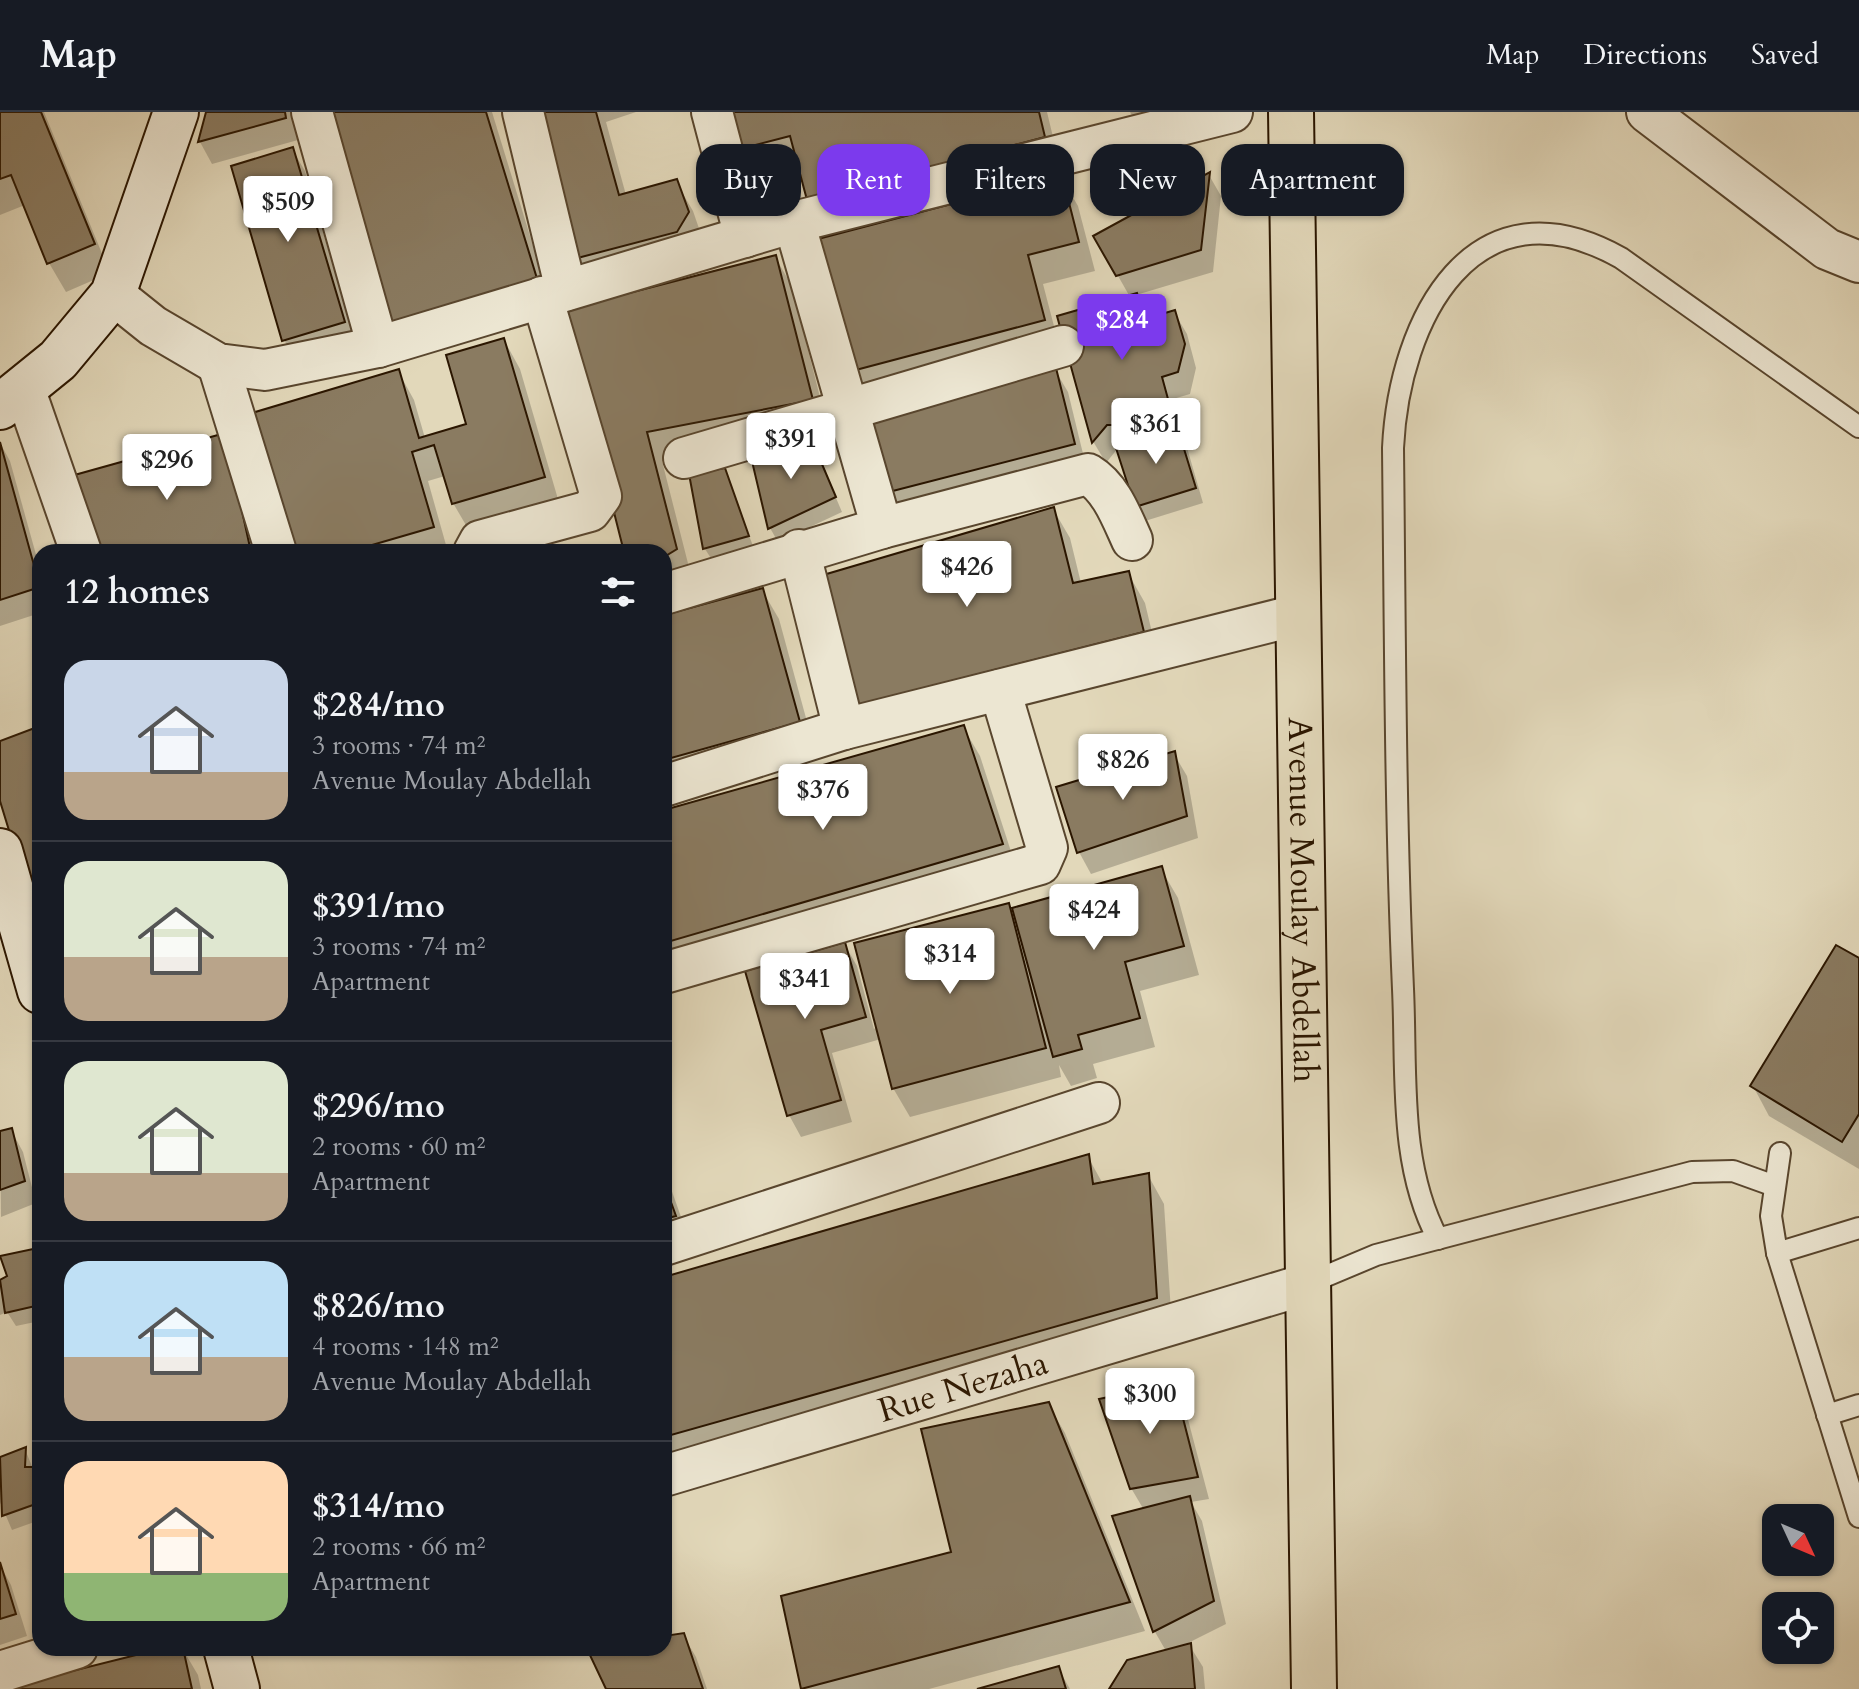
<!DOCTYPE html>
<meta charset="utf-8">
<style>
:root{--surface:#171b24;--page:#242831;--text:#f1f3f6;--muted:#9ea1a6;--line:#363941;--accent:#7c3aed}
body{margin:0;font-family:Cardo,serif;background:var(--page);color:var(--text);height:100vh;display:flex;flex-direction:column;font-size:30px;white-space:nowrap}
*{box-sizing:border-box;margin:0}
p{font-size:26px;color:var(--muted)}
.icon{flex:none;width:44px;height:44px;fill:none;stroke:currentColor;stroke-width:2;stroke-linecap:round;stroke-linejoin:round}
.map{position:relative;flex:1;overflow:hidden}
.sheet{position:absolute;left:32px;top:432px;width:640px;height:1112px;display:flex;flex-direction:column;background:var(--surface);border-radius:24px;box-shadow:0 2px 6px #0004}
.sheet>*{flex:none}
.top-card{position:absolute;left:696px;top:32px;width:760px;height:72px;display:flex;gap:16px}
.needle{width:52px;rotate:134deg}
.fabs{position:absolute;left:1762px;top:1392px;display:grid;gap:16px}
.fabs a{display:grid;place-items:center;width:72px;height:72px;border-radius:16px;background:var(--surface);box-shadow:0 2px 6px #0004;font-size:40px}
.price{position:absolute;translate:-50% -68px;padding:0 18px;border-radius:8px;background:#fff;color:#222;font-size:26px;line-height:52px;filter:drop-shadow(0 2px 4px #0008)}
.price::after{content:'';position:absolute;left:50%;top:48px;width:24px;height:18px;margin-left:-12px;background:inherit;clip-path:polygon(0 0,100% 0,50% 100%)}
.price.active{background:var(--accent);color:#fff}
ul{padding:0;list-style:none}
li{display:flex;align-items:center;gap:24px;height:200px;padding:0 32px}
li+li{border-top:2px solid var(--line)}
li span{display:grid;place-items:center;flex:none;width:224px;height:160px;border-radius:24px;color:#555}
li>.icon{margin-inline-start:auto}
span .icon{width:96px;height:96px;fill:#fffc;stroke-width:1}
li b{font-size:34px}
h2{display:flex;justify-content:space-between;align-items:center;height:96px;padding:0 32px;font-size:34px}
.tag{padding:0 28px;border-radius:24px;background:var(--surface);box-shadow:0 2px 6px #0004;font-size:28px;line-height:72px}
.tag.active{background:var(--accent);color:#fff}
header{display:flex;align-items:center;gap:48px;box-sizing:border-box;height:112px;padding:0 40px;background:var(--surface);border-bottom:2px solid var(--line)}
header strong{font-size:38px}
nav{display:flex;gap:44px;margin-inline-start:auto;font-size:28px}
.map>svg:first-child{display:block}
.shadow{fill:#0003}
.building{fill:#8a7b61;stroke:#2b1600;stroke-width:2}
.lines{fill:none;stroke-linecap:round;stroke-linejoin:round}
.lane-casing{stroke:#59462e;stroke-width:24}
.street-casing{stroke:#59462e;stroke-width:44}
.secondary-casing{stroke:#2b1600;stroke-width:48}
.primary-casing{stroke:#2b1600;stroke-width:48}
.lane{stroke:#ece6d2;stroke-width:20}
.street{stroke:#ece6d2;stroke-width:40}
.secondary{stroke:#ece6d2;stroke-width:44}
.primary{stroke:#e2d8ba;stroke-width:44}
.labels{text-anchor:middle;dominant-baseline:central;stroke-width:7;stroke-linejoin:round;paint-order:stroke}
.street-label{font-size:34px;fill:#2b1600;stroke:#ece6d2}
</style>
<header>
<strong>Map</strong>
<nav><a>Map</a><a>Directions</a><a>Saved</a></nav>
</header>
<div class="map">
<svg width="1859" height="1577" viewBox="0 0 1859 1577">
<rect width="100%" height="100%" fill="#e2d8ba"/>
<filter id="stains"><feTurbulence type="fractalNoise" baseFrequency=".0025" numOctaves="4"/><feColorMatrix values="0 0 0 0 .2 0 0 0 0 .09 0 0 0 0 .02 0 0 0 .5 -.17"/></filter>
<radialGradient id="worn" r=".72"><stop offset=".6" stop-color="#630" stop-opacity="0"/><stop offset="1" stop-color="#630" stop-opacity=".3"/></radialGradient>
<!-- shadow -->
<g class="shadow">
<path d="M 0,0 L 44,0 L 110,161 L 66,180 L 49,151 L 25,93 L 0,103 Z"/>
<path d="M 208,0 L 290,0 L 298,28 L 212,52 L 200,30 Z"/>
<path d="M 325,0 L 492,0 L 554,202 L 409,247 L 392,218 Z"/>
<path d="M 535,0 L 636,0 L 606,10 L 626,83 L 676,70 L 693,99 L 704,131 L 585,177 Z"/>
<path d="M 728,0 L 1047,0 L 1060,54 L 800,54 L 754,66 L 738,37 Z"/>
<path d="M 1130,0 L 1172,0 L 1135,9 Z"/>
<path d="M 292,37 L 305,59 L 356,232 L 297,250 L 284,228 Z"/>
<path d="M 1209,63 L 1221,84 L 1213,160 L 1136,183 L 1150,207 L 1174,200 L 1187,222 L 1196,256 L 1190,282 L 1173,287 L 1203,391 L 1145,409 L 1136,395 L 1118,336 L 1106,351 L 1094,331 L 1059,205 L 1130,185 L 1096,125 Z"/>
<path d="M 1061,65 L 1078,94 L 1095,159 L 1043,172 L 1060,237 L 870,287 L 854,258 Z"/>
<path d="M 775,145 L 792,174 L 828,317 L 662,349 L 692,467 L 664,484 L 664,440 L 626,440 L 565,199 Z"/>
<path d="M 504,228 L 520,257 L 560,394 L 470,420 L 453,391 L 445,364 L 428,369 L 448,440 L 283,440 L 398,259 L 414,288 L 425,326 L 469,313 Z"/>
<path d="M 1055,258 L 1068,280 L 1086,354 L 896,403 L 865,307 Z"/>
<path d="M 0,331 L 10,349 L 40,457 L 40,501 L 0,514 Z"/>
<path d="M 817,341 L 842,400 L 778,430 L 770,416 L 754,346 Z"/>
<path d="M 241,353 L 260,440 L 102,440 Z"/>
<path d="M 724,359 L 755,439 L 714,451 L 705,437 L 691,364 Z"/>
<path d="M 1053,397 L 1070,426 L 1081,471 L 1128,461 L 1145,491 L 1159,550 L 847,595 Z"/>
<path d="M 762,478 L 779,507 L 815,639 L 664,681 L 664,505 Z"/>
<path d="M 963,615 L 980,644 L 1018,761 L 664,864 L 664,700 Z"/>
<path d="M 1174,642 L 1187,664 L 1198,726 L 1091,762 L 1079,740 Z"/>
<path d="M 1161,757 L 1178,786 L 1199,863 L 1140,879 L 1155,935 L 1093,952 L 1097,966 L 1071,974 L 1059,953 L 1061,965 L 910,1005 L 893,976 L 881,927 L 832,941 L 852,1010 L 801,1025 L 789,1003 L 844,832 L 857,854 L 874,917 L 1008,793 L 1015,806 Z"/>
<path d="M 1859,849 L 1859,1057 L 1769,1004 L 1753,974 Z"/>
<path d="M 11,1018 L 23,1040 L 36,1091 L 1,1105 L 0,1021 Z"/>
<path d="M 1088,1045 L 1103,1072 L 1148,1063 L 1164,1092 L 1172,1215 L 664,1358 L 664,1167 Z"/>
<path d="M 664,1057 L 691,1133 L 664,1141 Z"/>
<path d="M 37,1138 L 40,1209 L 16,1214 L 7,1200 L 0,1203 L 0,1170 Z"/>
<path d="M 1173,1274 L 1185,1296 L 1209,1387 L 1191,1390 L 1202,1409 L 1226,1512 L 1188,1531 L 1203,1555 L 1205,1577 L 1111,1577 L 1166,1539 L 1155,1520 L 1115,1405 L 1144,1398 L 1131,1376 Z"/>
<path d="M 1048,1292 L 1065,1321 L 1145,1519 L 929,1577 L 803,1577 L 784,1486 L 954,1442 Z"/>
<path d="M 25,1337 L 33,1357 L 40,1357 L 40,1408 L 12,1418 L 0,1390 L 0,1347 Z"/>
<path d="M 0,1453 L 11,1473 L 27,1524 L 0,1533 Z"/>
<path d="M 683,1523 L 696,1545 L 707,1577 L 609,1577 L 591,1540 L 613,1536 L 664,1536 L 664,1526 Z"/>
<path d="M 172,1536 L 182,1536 L 198,1563 L 201,1577 L 7,1577 Z"/>
<path d="M 1058,1556 L 1070,1577 L 985,1577 Z"/>
</g>
<!-- building -->
<g class="building">
<path d="M 0,0 L 41,0 L 95,132 L 47,152 L 11,63 L 0,67 Z"/>
<path d="M 206,0 L 285,0 L 286,6 L 198,30 Z"/>
<path d="M 323,0 L 486,0 L 539,173 L 390,218 Z"/>
<path d="M 532,0 L 596,0 L 619,83 L 677,67 L 689,100 L 677,120 L 566,149 Z"/>
<path d="M 726,0 L 1039,0 L 1045,25 L 807,88 L 790,24 L 736,38 Z"/>
<path d="M 293,35 L 345,210 L 282,229 L 231,54 Z"/>
<path d="M 1210,60 L 1201,138 L 1116,164 L 1093,124 Z"/>
<path d="M 1062,63 L 1079,130 L 1028,143 L 1045,208 L 852,259 L 818,127 Z"/>
<path d="M 776,143 L 813,288 L 647,320 L 677,437 L 664,445 L 664,440 L 624,440 L 563,198 Z"/>
<path d="M 1137,181 L 1145,207 L 1175,198 L 1185,232 L 1178,260 L 1162,265 L 1174,309 L 1159,313 L 1107,313 L 1092,331 L 1057,204 Z"/>
<path d="M 504,226 L 545,365 L 452,392 L 434,333 L 412,340 L 434,415 L 348,440 L 281,440 L 242,304 L 399,257 L 419,326 L 466,312 L 446,243 Z"/>
<path d="M 1056,256 L 1075,332 L 881,382 L 862,306 Z"/>
<path d="M 1177,314 L 1196,376 L 1135,395 L 1115,333 Z"/>
<path d="M 225,321 L 251,440 L 100,440 L 71,364 Z"/>
<path d="M 810,324 L 836,385 L 768,417 L 751,345 Z"/>
<path d="M 0,330 L 40,475 L 0,488 Z"/>
<path d="M 725,356 L 749,424 L 703,437 L 689,362 Z"/>
<path d="M 1054,395 L 1073,471 L 1129,459 L 1144,520 L 846,596 L 813,466 Z"/>
<path d="M 763,476 L 800,610 L 664,648 L 664,503 Z"/>
<path d="M 964,613 L 1003,732 L 664,831 L 664,698 Z"/>
<path d="M 40,614 L 40,812 L 38,813 L 0,689 L 0,629 Z"/>
<path d="M 1175,639 L 1187,704 L 1077,741 L 1056,675 Z"/>
<path d="M 1162,754 L 1184,834 L 1125,850 L 1140,906 L 1078,923 L 1082,937 L 1053,945 L 1012,796 Z"/>
<path d="M 1009,791 L 1046,936 L 892,977 L 854,831 Z"/>
<path d="M 845,830 L 866,905 L 821,918 L 841,988 L 787,1004 L 745,859 Z"/>
<path d="M 1836,833 L 1859,846 L 1859,1002 L 1842,1030 L 1750,974 Z"/>
<path d="M 12,1016 L 25,1069 L 0,1078 L 0,1019 Z"/>
<path d="M 1089,1042 L 1093,1072 L 1149,1061 L 1157,1186 L 664,1325 L 664,1165 Z"/>
<path d="M 664,1071 L 676,1104 L 664,1107 Z"/>
<path d="M 38,1136 L 40,1193 L 5,1201 L 0,1168 L 7,1164 L 0,1144 Z"/>
<path d="M 1174,1271 L 1198,1365 L 1130,1377 L 1099,1287 Z"/>
<path d="M 1049,1290 L 1130,1490 L 801,1577 L 781,1484 L 951,1440 L 921,1317 Z"/>
<path d="M 26,1335 L 25,1355 L 40,1355 L 40,1377 L 35,1380 L 33,1393 L 2,1404 L 0,1345 Z"/>
<path d="M 1190,1384 L 1214,1489 L 1153,1520 L 1112,1404 Z"/>
<path d="M 0,1450 L 16,1502 L 0,1507 Z"/>
<path d="M 684,1521 L 703,1577 L 606,1577 L 588,1539 L 664,1536 L 664,1524 Z"/>
<path d="M 1191,1531 L 1195,1577 L 1109,1577 L 1127,1548 Z"/>
<path d="M 164,1536 L 183,1536 L 192,1577 L 0,1577 Z"/>
<path d="M 1059,1554 L 1066,1577 L 977,1577 Z"/>
</g>
<g class="lines">
<!-- lane casing -->
<g class="lane-casing">
<g id="lane">
<path d="M 1780,1041 L 1771,1104 L 1777,1141 L 1859,1405"/>
<path d="M 1438,1127 C 1398,1052 1407,961 1403,877 C 1395,697 1395,516 1393,336 C 1399,208 1473,63 1621,146 L 1859,315"/>
<path d="M 1777,1141 L 1859,1116"/>
<path d="M 1307,1172 L 1376,1143 L 1692,1060 L 1733,1059 L 1772,1073"/>
<path d="M 1827,1303 L 1859,1293"/>
</g>
</g>
<!-- street casing -->
<g class="street-casing">
<g id="street">
<path d="M 312,0 L 378,235"/>
<path d="M 523,0 L 566,178"/>
<path d="M 712,0 L 745,125"/>
<path d="M 1647,0 L 1827,137 L 1859,150"/>
<path d="M 113,182 L 153,214 L 218,252 L 265,258 L 378,235 L 794,110 L 1232,0"/>
<path d="M 218,252 L 276,440"/>
<path d="M 24,276 L 81,440"/>
<path d="M 684,346 L 1063,234"/>
<path d="M 882,416 L 1088,362 C 1111,376 1121,404 1132,428"/>
<path d="M 799,438 L 844,617"/>
<path d="M 474,440 L 480,429 L 590,399 L 601,384 L 542,185"/>
<path d="M 664,482 L 882,416 L 794,110"/>
<path d="M 664,674 L 844,617 L 1297,503"/>
<path d="M 664,861 L 1040,752 L 1047,736 L 1000,578"/>
<path d="M 664,1133 L 1099,991"/>
<path id="s1" d="M 664,1364 L 1307,1172"/>
<path d="M 0,1560 L 77,1536"/>
</g>
</g>
<!-- secondary casing -->
<g class="secondary-casing">
<g id="secondary">
<path d="M 0,295 L 58,248 L 113,182 L 176,0"/>
<path d="M 0,739 L 40,879"/>
<path d="M 226,1536 L 237,1577"/>
</g>
</g>
<!-- primary casing -->
<g class="primary-casing">
<g id="primary">
<path id="s2" d="M 1291,0 L 1314,1577"/>
</g>
</g>
<!-- lane -->
<use href="#lane" class="lane"/>
<!-- street -->
<use href="#street" class="street"/>
<!-- secondary -->
<use href="#secondary" class="secondary"/>
<!-- primary -->
<use href="#primary" class="primary"/>
</g>
<g class="labels">
<!-- street labels -->
<g class="street-label">
<text stroke="none"><textPath href="#s2" startOffset="788">Avenue Moulay Abdellah</textPath></text>
<text stroke="none"><textPath href="#s1" startOffset="312">Rue Nezaha</textPath></text>
</g>
</g>
<rect width="100%" height="100%" filter="url(#stains)"/>
<rect width="100%" height="100%" fill="url(#worn)"/>
</svg>
<div class="fabs">
<a><svg class="needle" viewBox="-14 -14 28 28"><path d="M0-13l5 13h-10z" fill="#e53935"/><path d="M0 13l5-13h-10z" fill="#9ea1a6"/></svg></a>
<a><svg class="icon" aria-label="locate" viewBox="0 0 24 24"><circle cx="12" cy="12" r="6"/><path d="M12 2v4M12 18v4M2 12h4M18 12h4"/></svg></a>
</div>
<b class="price" style="left:288px;top:132px">$509</b>
<b class="price active" style="left:1122px;top:250px">$284</b>
<b class="price" style="left:1156px;top:354px">$361</b>
<b class="price" style="left:791px;top:369px">$391</b>
<b class="price" style="left:167px;top:390px">$296</b>
<b class="price" style="left:967px;top:497px">$426</b>
<b class="price" style="left:1123px;top:690px">$826</b>
<b class="price" style="left:823px;top:720px">$376</b>
<b class="price" style="left:1094px;top:840px">$424</b>
<b class="price" style="left:950px;top:884px">$314</b>
<b class="price" style="left:805px;top:909px">$341</b>
<b class="price" style="left:1150px;top:1324px">$300</b>
<div class="top-card">
<a class="tag">Buy</a>
<a class="tag active">Rent</a>
<a class="tag">Filters</a>
<a class="tag">New</a>
<a class="tag">Apartment</a>
</div>
<section class="sheet">
<h2>12 homes<svg class="icon" aria-label="filters" viewBox="0 0 24 24"><path d="M4 7h16M4 17h16"/><circle cx="9" cy="7" r="2"/><circle cx="15" cy="17" r="2"/></svg></h2>
<ul>
<li><span style="background:linear-gradient(#c9d6e8 70%,#b9a48a 0)"><svg class="icon" aria-label="home" viewBox="0 0 24 24"><path d="M3 11l9-7 9 7M6 9v11h12V9"/></svg></span><div><b>$284/mo</b><p>3 rooms · 74 m²</p><p>Avenue Moulay Abdellah</p></div></li>
<li><span style="background:linear-gradient(#dfe7d0 60%,#b9a48a 0)"><svg class="icon" aria-label="home" viewBox="0 0 24 24"><path d="M3 11l9-7 9 7M6 9v11h12V9"/></svg></span><div><b>$391/mo</b><p>3 rooms · 74 m²</p><p>Apartment</p></div></li>
<li><span style="background:linear-gradient(#dfe7d0 70%,#b9a48a 0)"><svg class="icon" aria-label="home" viewBox="0 0 24 24"><path d="M3 11l9-7 9 7M6 9v11h12V9"/></svg></span><div><b>$296/mo</b><p>2 rooms · 60 m²</p><p>Apartment</p></div></li>
<li><span style="background:linear-gradient(#bfe0f5 60%,#b9a48a 0)"><svg class="icon" aria-label="home" viewBox="0 0 24 24"><path d="M3 11l9-7 9 7M6 9v11h12V9"/></svg></span><div><b>$826/mo</b><p>4 rooms · 148 m²</p><p>Avenue Moulay Abdellah</p></div></li>
<li><span style="background:linear-gradient(#ffd9b3 70%,#8fb573 0)"><svg class="icon" aria-label="home" viewBox="0 0 24 24"><path d="M3 11l9-7 9 7M6 9v11h12V9"/></svg></span><div><b>$314/mo</b><p>2 rooms · 66 m²</p><p>Apartment</p></div></li>
</ul>
</section>
</div>
